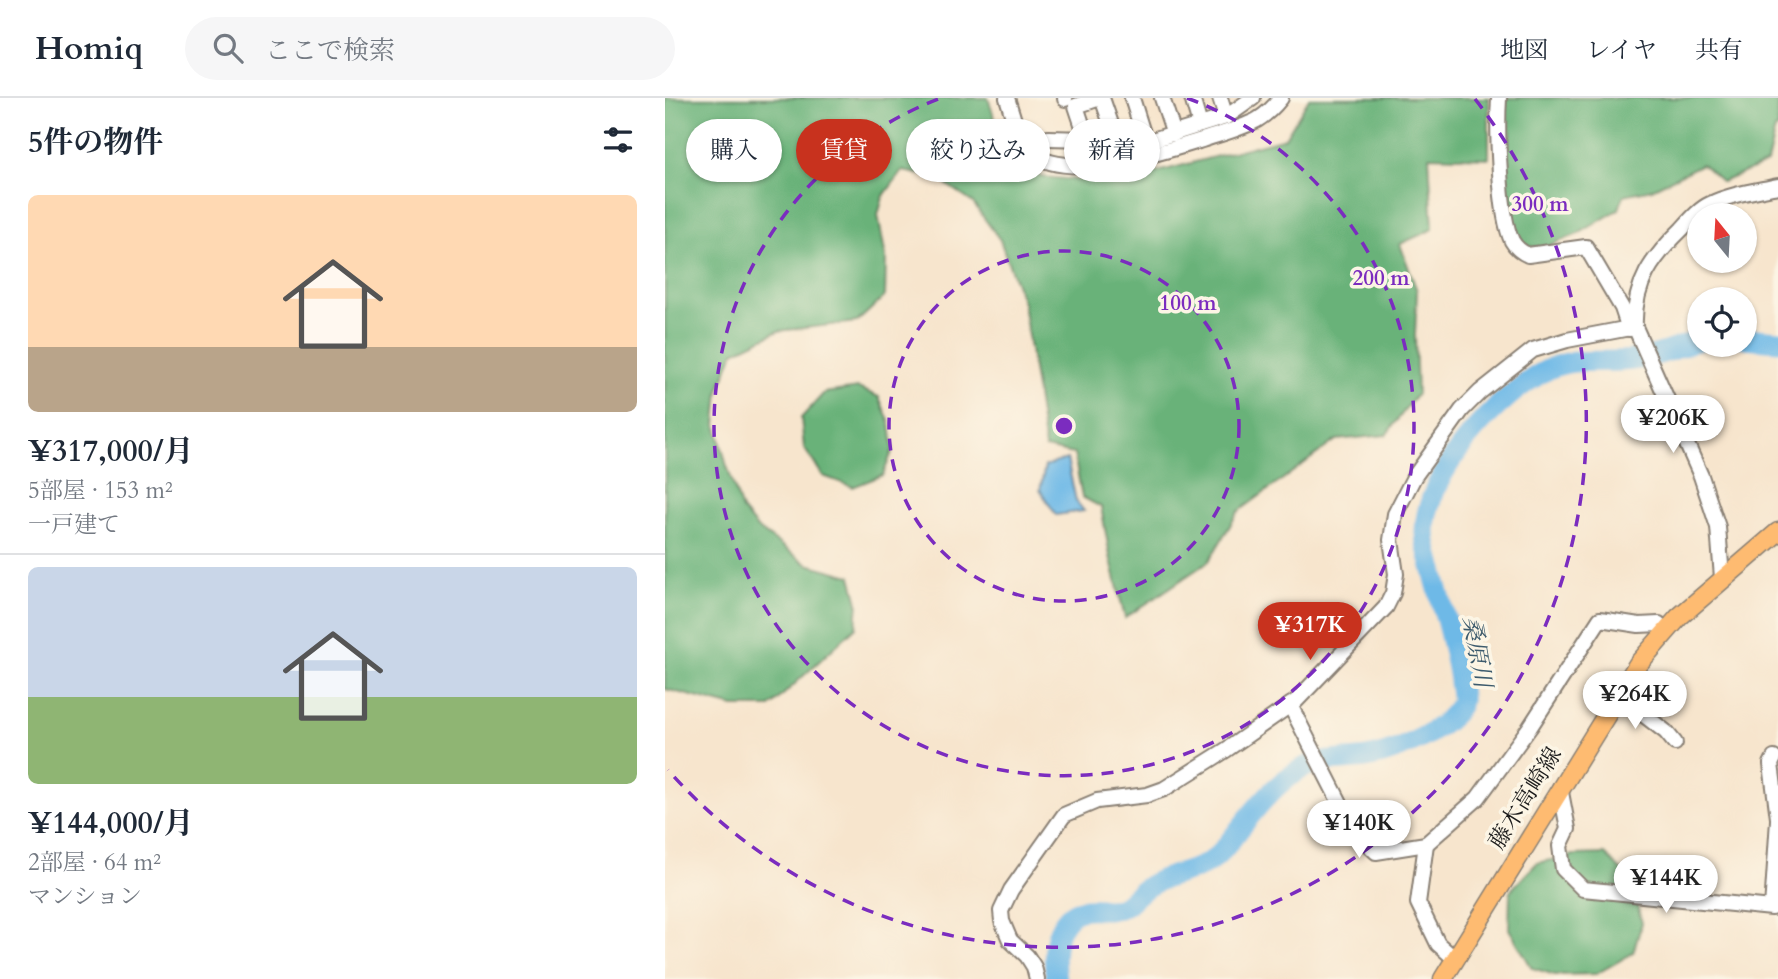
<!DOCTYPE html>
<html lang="ja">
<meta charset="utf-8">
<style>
:root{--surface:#fff;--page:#f6f6f7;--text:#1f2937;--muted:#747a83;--line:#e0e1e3;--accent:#c8321e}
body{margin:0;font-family:Cardo,"Noto Serif JP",serif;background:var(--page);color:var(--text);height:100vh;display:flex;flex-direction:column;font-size:26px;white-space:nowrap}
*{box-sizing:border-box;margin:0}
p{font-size:23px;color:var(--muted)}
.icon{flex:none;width:38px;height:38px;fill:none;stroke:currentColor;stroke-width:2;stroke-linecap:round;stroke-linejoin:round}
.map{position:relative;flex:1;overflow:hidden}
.panel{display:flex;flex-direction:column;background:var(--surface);width:665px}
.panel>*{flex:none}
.hud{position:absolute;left:21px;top:21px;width:665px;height:63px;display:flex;gap:14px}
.needle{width:46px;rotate:342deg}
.fabs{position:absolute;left:1022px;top:105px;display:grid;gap:14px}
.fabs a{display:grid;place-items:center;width:70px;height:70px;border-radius:50%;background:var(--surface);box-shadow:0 2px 5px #0004;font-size:35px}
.price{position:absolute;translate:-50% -60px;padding:0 16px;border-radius:24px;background:#fff;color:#222;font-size:23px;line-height:46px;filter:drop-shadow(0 2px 4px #0008)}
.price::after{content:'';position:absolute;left:50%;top:42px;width:21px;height:16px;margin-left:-10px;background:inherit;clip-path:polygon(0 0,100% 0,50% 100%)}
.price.selected{background:var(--accent);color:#fff}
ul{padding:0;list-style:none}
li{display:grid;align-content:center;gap:14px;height:371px;padding:0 28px}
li+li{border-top:2px solid var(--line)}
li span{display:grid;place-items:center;height:217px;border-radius:10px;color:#555}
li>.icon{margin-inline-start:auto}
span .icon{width:126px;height:126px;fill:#fffc;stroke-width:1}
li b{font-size:30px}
h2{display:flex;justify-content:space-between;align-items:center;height:84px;padding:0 28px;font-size:30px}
.pill{padding:0 24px;border-radius:32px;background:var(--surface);box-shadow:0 2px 5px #0004;font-size:24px;line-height:63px}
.pill.selected{background:var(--accent);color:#fff}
header{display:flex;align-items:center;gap:42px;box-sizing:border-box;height:98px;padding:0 35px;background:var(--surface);border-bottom:2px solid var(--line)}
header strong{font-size:33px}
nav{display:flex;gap:38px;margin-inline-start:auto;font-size:24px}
.search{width:490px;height:63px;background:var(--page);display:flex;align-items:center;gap:18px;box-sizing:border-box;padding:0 24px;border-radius:38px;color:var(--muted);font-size:26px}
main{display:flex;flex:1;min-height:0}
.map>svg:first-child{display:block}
.forest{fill:#69b279;stroke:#42674a;stroke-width:2}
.water{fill:#6eb9e7;stroke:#456a82;stroke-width:2}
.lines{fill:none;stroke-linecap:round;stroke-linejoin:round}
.river{stroke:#6eb9e7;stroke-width:21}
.minor-casing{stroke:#8a8074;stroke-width:18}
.major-casing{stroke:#8a8074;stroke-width:21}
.minor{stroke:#fff;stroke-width:14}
.major{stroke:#febb71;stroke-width:18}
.ring{fill:none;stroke:#7b2cbf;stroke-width:3.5;stroke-dasharray:12 9}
.labels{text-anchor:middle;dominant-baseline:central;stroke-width:7;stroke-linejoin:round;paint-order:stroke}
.street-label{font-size:23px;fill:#1c1c1c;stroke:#fcf5e5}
.water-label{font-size:24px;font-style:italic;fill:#3d5b6d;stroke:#fcf5e5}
.centre{fill:#7b2cbf;stroke:#fcf5e5;stroke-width:3.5}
.ring-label{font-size:21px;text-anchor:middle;font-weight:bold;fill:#7b2cbf;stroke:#fcf5e5;stroke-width:7;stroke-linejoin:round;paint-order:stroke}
</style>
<header>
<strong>Homiq</strong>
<div class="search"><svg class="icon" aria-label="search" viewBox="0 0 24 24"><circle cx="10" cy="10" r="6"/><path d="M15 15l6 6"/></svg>ここで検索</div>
<nav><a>地図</a><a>レイヤ</a><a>共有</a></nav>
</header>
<main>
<section class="panel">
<h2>5件の物件<svg class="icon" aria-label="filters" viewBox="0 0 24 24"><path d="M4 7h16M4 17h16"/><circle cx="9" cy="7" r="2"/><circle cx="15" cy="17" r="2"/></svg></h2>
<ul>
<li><span style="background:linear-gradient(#ffd9b3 70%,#b9a48a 0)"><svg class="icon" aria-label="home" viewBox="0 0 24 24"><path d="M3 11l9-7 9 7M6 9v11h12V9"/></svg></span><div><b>¥317,000/月</b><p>5部屋 · 153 m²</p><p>一戸建て</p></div></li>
<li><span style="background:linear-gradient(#c9d6e8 60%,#8fb573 0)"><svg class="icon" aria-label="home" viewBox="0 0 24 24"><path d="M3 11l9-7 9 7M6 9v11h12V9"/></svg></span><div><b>¥144,000/月</b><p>2部屋 · 64 m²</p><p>マンション</p></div></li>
</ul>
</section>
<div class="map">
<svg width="1113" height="881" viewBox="0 0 1113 881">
<rect width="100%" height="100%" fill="#fcf5e5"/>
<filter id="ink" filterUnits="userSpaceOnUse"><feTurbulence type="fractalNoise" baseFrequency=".0143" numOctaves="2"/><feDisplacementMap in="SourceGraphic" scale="14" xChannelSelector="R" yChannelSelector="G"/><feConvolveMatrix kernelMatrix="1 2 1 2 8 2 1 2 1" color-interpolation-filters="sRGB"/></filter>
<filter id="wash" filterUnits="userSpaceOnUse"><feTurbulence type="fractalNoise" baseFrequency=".00686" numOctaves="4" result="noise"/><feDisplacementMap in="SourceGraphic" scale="28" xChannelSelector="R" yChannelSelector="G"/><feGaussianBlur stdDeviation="1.57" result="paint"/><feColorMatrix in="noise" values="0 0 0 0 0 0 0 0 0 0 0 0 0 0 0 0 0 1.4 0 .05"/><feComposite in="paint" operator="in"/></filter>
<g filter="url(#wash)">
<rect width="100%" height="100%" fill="#f7e5cd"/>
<!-- forest -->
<g class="forest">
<path d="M 0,0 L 323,0 L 343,61 L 378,79 L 426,83 L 474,79 L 620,40 L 644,0 L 824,0 L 824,60 L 764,58 L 768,131 L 735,146 L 752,193 L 750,237 L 752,296 L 721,337 L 671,342 L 573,414 L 544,463 L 460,520 L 445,458 L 436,409 L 417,399 L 409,356 L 380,350 L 358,205 L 335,142 L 308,105 L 271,79 L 237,73 L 218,99 L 213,117 L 221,160 L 220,198 L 192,224 L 113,233 L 69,254 L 54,293 L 51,326 L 61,365 L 77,412 L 92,430 L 142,466 L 186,478 L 193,504 L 191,529 L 105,609 L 69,609 L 0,591 Z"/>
<path d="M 840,0 L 1113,0 L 1113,30 L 1110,31 L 1102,65 L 1057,84 L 1037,66 L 987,91 L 959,97 L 954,111 L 913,136 L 878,150 L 858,148 C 838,118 837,37 840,0 Z"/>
<path d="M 193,290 L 214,299 L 225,325 L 228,351 L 218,377 L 188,389 L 158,378 L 139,350 L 136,320 L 159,295 Z"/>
<path d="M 940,756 L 965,781 L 977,825 L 968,855 L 931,876 L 890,877 L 867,870 L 844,831 L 845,793 L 872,765 L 909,757 Z"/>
</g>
<!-- water -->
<path class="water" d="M 402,361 L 411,403 L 419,413 L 391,417 L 375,392 L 380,368 Z"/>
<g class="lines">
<!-- river -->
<g class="river">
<path d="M 1080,240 L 1113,243"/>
<path d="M 391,881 C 388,861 388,835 403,819 C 416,805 437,814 454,810 C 462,808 468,799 475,794 C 496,777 516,778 539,767 C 554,760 563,745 573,733 C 591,710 611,684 638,670 C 659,659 680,664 701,660 C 724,656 752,644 771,631 C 780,625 793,614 796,603 C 797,597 794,588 794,582 C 789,546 778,511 769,476 C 766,463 760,448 760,434 C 760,375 832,298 882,272 C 909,258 938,266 967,262 C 989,260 1013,249 1034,242"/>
</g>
</g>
</g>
<g filter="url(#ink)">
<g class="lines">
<!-- minor casing -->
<g class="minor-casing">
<g id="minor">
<path d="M 342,0 C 347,14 354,46 365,54 C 403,85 495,55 537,42 C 555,36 575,31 592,22 C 602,16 609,9 616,0"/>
<path d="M 400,0 L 400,1"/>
<path d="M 435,0 L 411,8 L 425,50 L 455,52"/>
<path d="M 437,0 L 455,52 L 561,19 L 588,0"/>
<path d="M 467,0 L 481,45"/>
<path d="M 497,0 L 509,36"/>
<path d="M 527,0 L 535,27"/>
<path d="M 555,0 L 561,19"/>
<path d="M 834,0 C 832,30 834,117 847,143 C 851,150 856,154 863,157 L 921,149 L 957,210 L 964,231"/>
<path d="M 383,40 L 422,41"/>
<path d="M 1057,480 L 1053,429 L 1036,378 L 970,229 C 968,186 987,160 1017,131 C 1025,122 1034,111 1045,106 C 1066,96 1090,93 1113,88"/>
<path d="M 953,597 L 1001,634 L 1010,645"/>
<path d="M 625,607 L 690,734 L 711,754 L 761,746 L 753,805 L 773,846 L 790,861"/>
<path d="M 1109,660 L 1106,666 L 1113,720"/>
<path d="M 895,689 L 903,731 L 895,748 L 898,771 L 918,791 L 1107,810 L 1113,722"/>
<path d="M 761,746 L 813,700 L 865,629 L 935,521 L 974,527 L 994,526 L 1000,533"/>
<path d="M 372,881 L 369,869 L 362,858 L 345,842 L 337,823 L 336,813 L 346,792 L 399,717 L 432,703 L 482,697 L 499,691 L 561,652 L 631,603 L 721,509 L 728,495 L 731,476 L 726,442 L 730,416 L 749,379 L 797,312 L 815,294 L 868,252 L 902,242 L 970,229"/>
</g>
</g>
<!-- major casing -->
<g class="major-casing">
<path id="major" d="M 778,881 L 973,566 L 1014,519 L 1113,434"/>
</g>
<!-- minor -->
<use href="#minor" class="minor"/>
<!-- major -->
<use href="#major" class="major"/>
</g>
</g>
<!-- distance rings -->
<g class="ring">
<circle cx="399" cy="328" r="175"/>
<path d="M522 0A350 350 0 1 1 276 0"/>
<path d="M810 1A525 525 0 0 1 3 672"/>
</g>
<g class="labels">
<!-- street labels -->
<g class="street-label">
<text transform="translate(860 700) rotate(-58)">藤木高崎線</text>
</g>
<!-- water labels -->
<g class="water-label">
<text transform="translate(812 554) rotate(80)">桑原川</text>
</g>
</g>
<circle cx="399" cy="328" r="10" class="centre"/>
<g class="ring-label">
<text x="875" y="113">300 m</text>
<text x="716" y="187">200 m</text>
<text x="523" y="212">100 m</text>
</g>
</svg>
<div class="fabs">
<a><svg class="needle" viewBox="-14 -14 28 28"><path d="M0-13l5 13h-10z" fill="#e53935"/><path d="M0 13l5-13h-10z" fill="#747a83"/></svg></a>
<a><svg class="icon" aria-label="locate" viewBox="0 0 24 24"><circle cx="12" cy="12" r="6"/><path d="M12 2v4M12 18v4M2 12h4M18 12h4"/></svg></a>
</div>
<b class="price" style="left:1008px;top:357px">¥206K</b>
<b class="price selected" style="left:645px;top:564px">¥317K</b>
<b class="price" style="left:970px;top:633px">¥264K</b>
<b class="price" style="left:694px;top:762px">¥140K</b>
<b class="price" style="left:1001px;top:817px">¥144K</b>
<div class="hud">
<a class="pill">購入</a>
<a class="pill selected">賃貸</a>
<a class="pill">絞り込み</a>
<a class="pill">新着</a>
</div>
</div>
</main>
